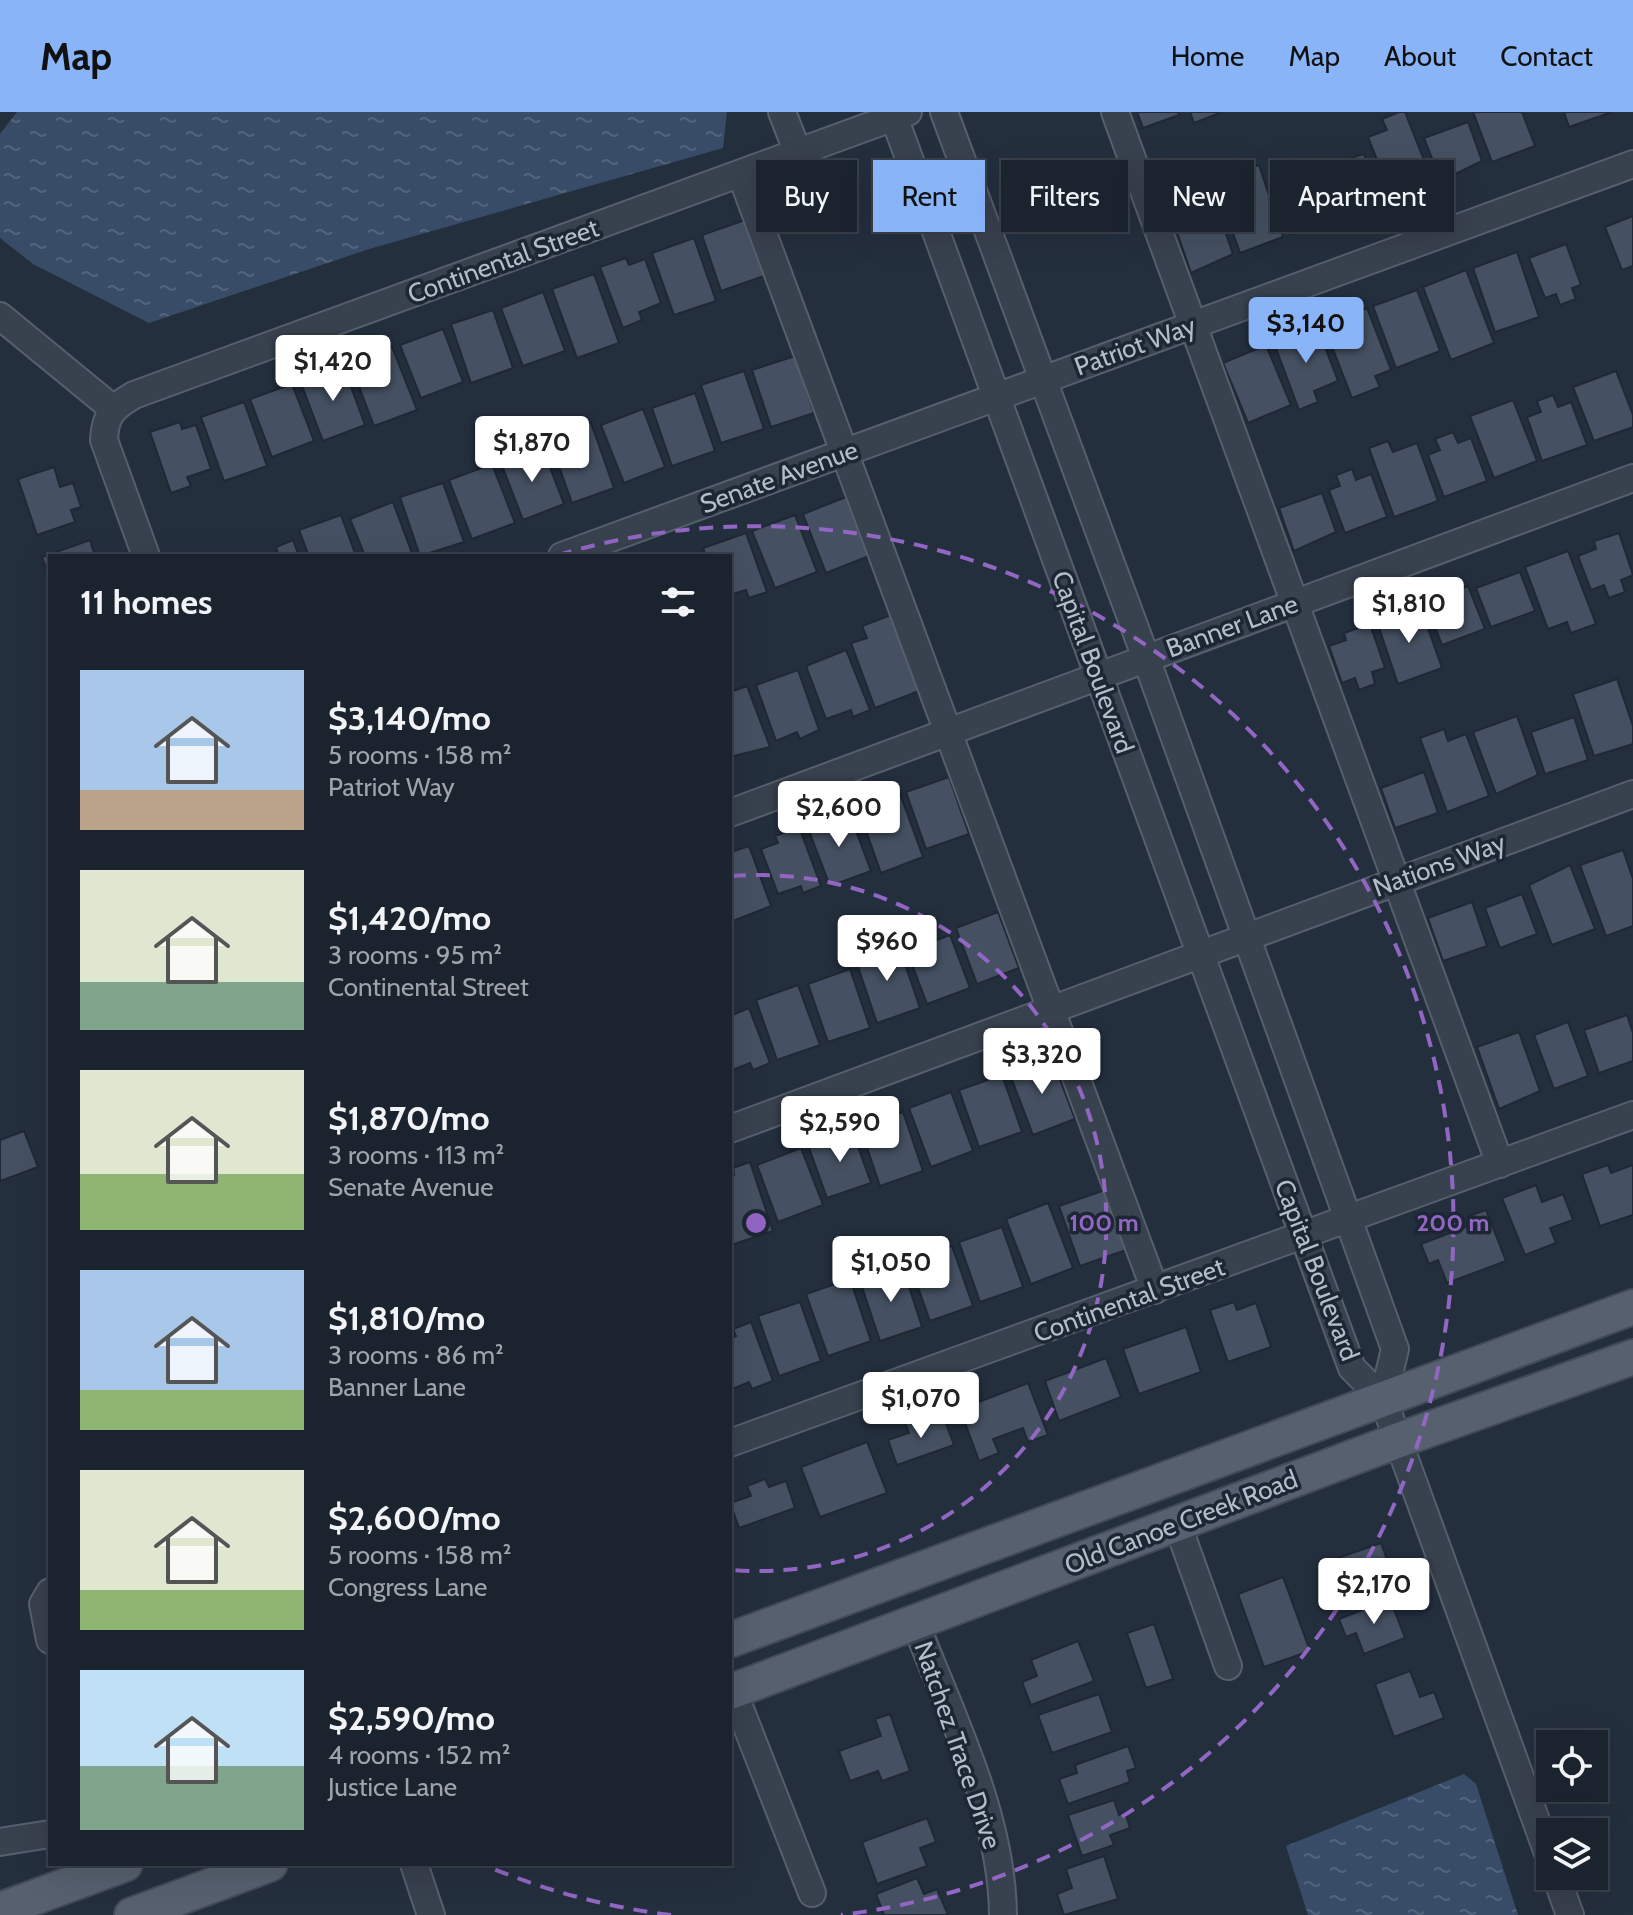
<!DOCTYPE html>
<meta charset="utf-8">
<style>
:root{--surface:#1b232e;--page:#242b36;--text:#f1f3f6;--muted:#a0a4aa;--line:#39404a;--accent:#8ab4f8}
body{margin:0;font-family:Cabin,sans-serif;background:var(--page);color:var(--text);height:100vh;display:flex;flex-direction:column;font-size:30px;white-space:nowrap}
*{box-sizing:border-box;margin:0}
p{font-size:26px;color:var(--muted)}
.icon{flex:none;width:44px;height:44px;fill:none;stroke:currentColor;stroke-width:2;stroke-linecap:round;stroke-linejoin:round}
.map{position:relative;flex:1;overflow:hidden}
.side{position:absolute;left:48px;top:442px;width:684px;height:1312px;display:flex;flex-direction:column;background:var(--surface);border-radius:0px;box-shadow:0 8px 32px #0002,0 0 0 2px var(--line)}
.side>*{flex:none}
.top-card{position:absolute;left:756px;top:48px;width:756px;height:72px;display:flex;gap:16px}
.tools{position:absolute;left:1536px;top:1618px;display:grid;gap:16px}
.tools a{display:grid;place-items:center;width:72px;height:72px;border-radius:0px;background:var(--surface);box-shadow:0 8px 32px #0002,0 0 0 2px var(--line);font-size:40px}
.price{position:absolute;translate:-50% -68px;padding:0 18px;border-radius:8px;background:#fff;color:#222;font-size:26px;line-height:52px;filter:drop-shadow(0 2px 4px #0008)}
.price::after{content:'';position:absolute;left:50%;top:48px;width:24px;height:18px;margin-left:-12px;background:inherit;clip-path:polygon(0 0,100% 0,50% 100%)}
.price.on{background:var(--accent);color:#111}
ul{padding:0;list-style:none}
li{display:flex;align-items:center;gap:24px;height:200px;padding:0 32px}
li span{display:grid;place-items:center;flex:none;width:224px;height:160px;border-radius:0px;color:#555}
li>.icon{margin-inline-start:auto}
span .icon{width:96px;height:96px;fill:#fffc;stroke-width:1}
li b{font-size:34px}
h2{display:flex;justify-content:space-between;align-items:center;height:96px;padding:0 32px;font-size:34px}
.tag{padding:0 28px;border-radius:0px;background:var(--surface);box-shadow:0 8px 32px #0002,0 0 0 2px var(--line);font-size:28px;line-height:72px}
.tag.on{background:var(--accent);color:#111}
header{display:flex;align-items:center;gap:48px;box-sizing:border-box;height:112px;padding:0 40px;background:var(--accent);color:#111}
header strong{font-size:38px}
nav{display:flex;gap:44px;margin-inline-start:auto;font-size:28px}
.map>svg:first-child{display:block}
.water{fill:url(#water-ripples)}
.building{fill:#455162;stroke:#1f2835;stroke-width:2}
.lines{fill:none;stroke-linecap:round;stroke-linejoin:round}
.minor-casing{stroke:#565f6c;stroke-width:30}
.major-casing{stroke:#414a57;stroke-width:38}
.minor{stroke:#38414e;stroke-width:26}
.major{stroke:#56606e;stroke-width:34}
.ring{fill:none;stroke:#9266c3;stroke-width:4;stroke-dasharray:14 10}
.labels{text-anchor:middle;dominant-baseline:central;stroke-width:7;stroke-linejoin:round;paint-order:stroke}
.street-label{font-size:26px;fill:#b4bcc9;stroke:#1d2633}
.centre{fill:#9266c3;stroke:#1d2633;stroke-width:4}
.ring-label{font-size:24px;text-anchor:middle;font-weight:bold;fill:#9266c3;stroke:#1d2633;stroke-width:7;stroke-linejoin:round;paint-order:stroke}
</style>
<header>
<strong>Map</strong>
<nav><a>Home</a><a>Map</a><a>About</a><a>Contact</a></nav>
</header>
<div class="map">
<svg width="1633" height="1803" viewBox="0 0 1633 1803">
<defs>
<pattern id="water-ripples" width="26" height="14" patternUnits="userSpaceOnUse" patternTransform="scale(2)"><rect width="26" height="14" fill="#394c67"/><path d="M2 4q2-2 4 0t4 0M15 11q2-2 4 0t4 0" fill="none" stroke="#53647b"/></pattern>
</defs>
<rect width="100%" height="100%" fill="#242f3e"/>
<!-- water -->
<g class="water">
<path d="M 17,0 L 727,0 L 723,36 L 369,137 L 149,211 L 33,152 L 0,126 L 0,22 Z"/>
<path d="M 1464,1662 L 1476,1672 L 1518,1803 L 1308,1803 L 1286,1734 Z"/>
</g>
<!-- building -->
<g class="building">
<path d="M 1137,0 L 1178,0 L 1179,3 L 1143,16 Z"/>
<path d="M 1190,0 L 1222,0 L 1194,11 Z"/>
<path d="M 1399,0 L 1405,0 L 1433,71 L 1393,87 L 1368,25 L 1387,18 L 1382,7 Z"/>
<path d="M 1473,0 L 1522,0 L 1535,34 L 1492,50 Z"/>
<path d="M 1564,0 L 1612,0 L 1569,15 Z"/>
<path d="M 1468,10 L 1482,49 L 1441,69 L 1424,26 Z"/>
<path d="M 1364,42 L 1381,90 L 1344,103 L 1327,53 Z"/>
<path d="M 1313,46 L 1333,108 L 1290,123 L 1269,61 Z"/>
<path d="M 1259,53 L 1283,125 L 1240,141 L 1215,69 Z"/>
<path d="M 1212,82 L 1233,142 L 1191,161 L 1169,97 Z"/>
<path d="M 1633,104 L 1633,154 L 1622,158 L 1605,115 Z"/>
<path d="M 745,108 L 764,164 L 721,179 L 702,123 Z"/>
<path d="M 694,126 L 716,189 L 674,203 L 652,141 Z"/>
<path d="M 1566,132 L 1581,173 L 1572,176 L 1576,187 L 1560,193 L 1556,182 L 1545,186 L 1529,146 Z"/>
<path d="M 1517,140 L 1539,205 L 1495,220 L 1473,156 Z"/>
<path d="M 626,146 L 629,153 L 645,147 L 661,191 L 639,200 L 642,208 L 623,216 L 600,155 Z"/>
<path d="M 1466,158 L 1494,231 L 1451,248 L 1423,175 Z"/>
<path d="M 594,162 L 619,231 L 577,246 L 552,177 Z"/>
<path d="M 1417,178 L 1440,239 L 1396,256 L 1373,194 Z"/>
<path d="M 543,180 L 565,239 L 523,254 L 501,196 Z"/>
<path d="M 1367,196 L 1391,258 L 1375,264 L 1380,275 L 1352,286 L 1324,214 Z"/>
<path d="M 493,198 L 513,256 L 471,271 L 451,212 Z"/>
<path d="M 1317,214 L 1338,269 L 1314,279 L 1318,290 L 1299,298 L 1274,231 Z"/>
<path d="M 443,217 L 463,270 L 421,286 L 400,233 Z"/>
<path d="M 1266,233 L 1291,293 L 1248,311 L 1223,251 Z"/>
<path d="M 392,235 L 417,298 L 374,314 L 350,251 Z"/>
<path d="M 795,244 L 814,301 L 771,315 L 752,258 Z"/>
<path d="M 343,253 L 365,313 L 323,329 L 300,269 Z"/>
<path d="M 744,259 L 764,317 L 721,331 L 701,273 Z"/>
<path d="M 1616,259 L 1633,303 L 1633,315 L 1594,329 L 1573,275 Z"/>
<path d="M 292,272 L 314,329 L 272,345 L 250,287 Z"/>
<path d="M 695,281 L 715,339 L 672,354 L 652,296 Z"/>
<path d="M 1553,283 L 1558,295 L 1571,290 L 1587,333 L 1542,349 L 1527,305 L 1541,300 L 1537,289 Z"/>
<path d="M 1513,288 L 1537,349 L 1494,366 L 1470,304 Z"/>
<path d="M 244,290 L 267,354 L 224,369 L 201,305 Z"/>
<path d="M 643,297 L 665,355 L 624,371 L 601,313 Z"/>
<path d="M 180,310 L 182,317 L 196,313 L 211,357 L 187,365 L 191,374 L 171,381 L 150,320 Z"/>
<path d="M 591,311 L 614,376 L 572,391 L 549,326 Z"/>
<path d="M 1453,320 L 1458,331 L 1471,326 L 1487,369 L 1444,385 L 1428,343 L 1440,338 L 1435,327 Z"/>
<path d="M 1388,329 L 1393,340 L 1417,331 L 1438,389 L 1394,405 L 1369,336 Z"/>
<path d="M 542,335 L 564,392 L 523,408 L 501,351 Z"/>
<path d="M 492,352 L 515,411 L 472,427 L 449,368 Z"/>
<path d="M 54,355 L 60,375 L 73,371 L 81,395 L 71,398 L 75,410 L 37,423 L 18,367 Z"/>
<path d="M 1352,357 L 1356,368 L 1371,362 L 1387,405 L 1345,421 L 1329,378 L 1340,374 L 1336,363 Z"/>
<path d="M 443,371 L 464,430 L 420,444 L 400,385 Z"/>
<path d="M 1322,381 L 1336,420 L 1294,439 L 1279,396 Z"/>
<path d="M 846,385 L 869,444 L 826,461 L 803,402 Z"/>
<path d="M 393,390 L 413,444 L 365,444 L 350,407 Z"/>
<path d="M 341,403 L 356,444 L 309,444 L 299,418 Z"/>
<path d="M 795,403 L 817,460 L 775,476 L 752,419 Z"/>
<path d="M 746,421 L 767,480 L 749,486 L 746,478 L 730,483 L 730,444 L 706,444 L 703,436 Z"/>
<path d="M 1619,421 L 1633,463 L 1621,468 L 1625,480 L 1609,486 L 1604,473 L 1591,478 L 1578,444 L 1596,437 L 1594,429 Z"/>
<path d="M 90,428 L 95,444 L 50,444 L 50,467 L 42,445 Z"/>
<path d="M 293,428 L 299,444 L 272,444 L 278,442 L 276,435 Z"/>
<path d="M 1568,439 L 1596,512 L 1571,521 L 1567,510 L 1548,517 L 1525,455 Z"/>
<path d="M 1520,460 L 1535,499 L 1491,515 L 1476,476 Z"/>
<path d="M 1468,474 L 1485,517 L 1442,533 L 1426,491 Z"/>
<path d="M 1420,494 L 1442,556 L 1398,572 L 1377,510 Z"/>
<path d="M 891,503 L 919,579 L 875,596 L 851,531 L 867,526 L 862,514 Z"/>
<path d="M 1370,512 L 1385,556 L 1372,560 L 1375,572 L 1359,578 L 1355,566 L 1342,571 L 1329,534 L 1346,528 L 1344,521 Z"/>
<path d="M 846,538 L 870,598 L 853,605 L 851,598 L 826,607 L 806,554 Z"/>
<path d="M 798,558 L 819,618 L 800,627 L 797,620 L 776,629 L 756,573 Z"/>
<path d="M 1617,567 L 1633,614 L 1633,632 L 1594,644 L 1573,582 Z"/>
<path d="M 747,574 L 770,635 L 730,645 L 730,580 Z"/>
<path d="M 1517,604 L 1538,663 L 1496,682 L 1473,620 Z"/>
<path d="M 1574,605 L 1588,648 L 1545,662 L 1531,620 Z"/>
<path d="M 1444,617 L 1448,629 L 1466,622 L 1489,684 L 1447,700 L 1420,626 Z"/>
<path d="M 1424,660 L 1438,701 L 1395,716 L 1381,676 Z"/>
<path d="M 949,665 L 969,722 L 926,737 L 906,680 Z"/>
<path d="M 899,679 L 923,745 L 881,761 L 859,699 L 883,691 L 882,685 Z"/>
<path d="M 848,698 L 871,759 L 830,774 L 808,716 Z"/>
<path d="M 799,715 L 821,774 L 803,781 L 801,774 L 778,782 L 761,737 L 778,731 L 775,724 Z"/>
<path d="M 749,734 L 771,794 L 730,810 L 731,740 Z"/>
<path d="M 1623,738 L 1633,767 L 1633,814 L 1606,824 L 1580,753 Z"/>
<path d="M 1570,753 L 1595,817 L 1552,833 L 1529,773 Z"/>
<path d="M 1522,782 L 1537,822 L 1500,836 L 1485,796 Z"/>
<path d="M 1472,790 L 1487,834 L 1443,849 L 1428,806 Z"/>
<path d="M 998,800 L 1019,856 L 977,872 L 956,816 Z"/>
<path d="M 950,823 L 970,876 L 927,892 L 907,839 Z"/>
<path d="M 898,832 L 920,896 L 877,911 L 855,846 Z"/>
<path d="M 850,857 L 870,916 L 828,930 L 808,872 Z"/>
<path d="M 798,873 L 820,933 L 777,948 L 756,888 Z"/>
<path d="M 749,896 L 770,951 L 753,958 L 750,951 L 730,959 L 730,904 Z"/>
<path d="M 1627,903 L 1633,921 L 1633,949 L 1599,961 L 1584,918 Z"/>
<path d="M 1568,910 L 1588,964 L 1554,977 L 1534,923 Z"/>
<path d="M 1519,920 L 1540,979 L 1499,997 L 1477,935 Z"/>
<path d="M 1051,944 L 1075,1007 L 1033,1023 L 1009,960 Z"/>
<path d="M 1002,963 L 1022,1020 L 979,1035 L 959,978 Z"/>
<path d="M 951,980 L 973,1039 L 931,1055 L 909,996 Z"/>
<path d="M 903,1000 L 923,1059 L 880,1074 L 860,1015 Z"/>
<path d="M 852,1018 L 871,1071 L 827,1086 L 808,1033 Z"/>
<path d="M 24,1019 L 38,1055 L 0,1069 L 0,1028 Z"/>
<path d="M 801,1036 L 823,1093 L 778,1110 L 757,1053 Z"/>
<path d="M 750,1050 L 773,1119 L 731,1133 L 730,1064 L 734,1063 L 733,1056 Z"/>
<path d="M 1608,1053 L 1611,1061 L 1633,1053 L 1633,1103 L 1600,1114 L 1582,1062 Z"/>
<path d="M 1536,1073 L 1542,1090 L 1563,1082 L 1573,1108 L 1550,1116 L 1556,1131 L 1525,1143 L 1502,1086 Z"/>
<path d="M 1105,1078 L 1126,1138 L 1080,1154 L 1059,1094 Z"/>
<path d="M 1048,1091 L 1073,1156 L 1031,1172 L 1006,1107 Z"/>
<path d="M 1486,1098 L 1506,1149 L 1447,1171 L 1438,1148 L 1429,1152 L 1421,1132 L 1471,1113 L 1468,1104 Z"/>
<path d="M 1002,1115 L 1023,1175 L 980,1190 L 959,1130 Z"/>
<path d="M 952,1134 L 973,1194 L 930,1209 L 909,1150 Z"/>
<path d="M 903,1156 L 922,1215 L 880,1229 L 860,1169 Z"/>
<path d="M 850,1167 L 871,1229 L 828,1244 L 806,1182 Z"/>
<path d="M 800,1190 L 821,1249 L 779,1264 L 758,1204 Z"/>
<path d="M 1234,1190 L 1237,1198 L 1256,1191 L 1271,1235 L 1228,1250 L 1210,1198 Z"/>
<path d="M 751,1210 L 773,1269 L 752,1277 L 749,1270 L 730,1278 L 730,1227 L 736,1224 L 733,1217 Z"/>
<path d="M 1186,1215 L 1201,1260 L 1139,1282 L 1123,1237 Z"/>
<path d="M 1106,1246 L 1121,1285 L 1059,1309 L 1045,1269 Z"/>
<path d="M 1028,1271 L 1048,1323 L 1028,1330 L 1023,1316 L 993,1327 L 999,1341 L 979,1349 L 960,1297 Z"/>
<path d="M 922,1304 L 925,1313 L 944,1306 L 954,1333 L 897,1353 L 888,1328 L 909,1321 L 905,1311 Z"/>
<path d="M 867,1330 L 887,1381 L 820,1405 L 801,1355 Z"/>
<path d="M 765,1367 L 769,1375 L 786,1369 L 795,1396 L 739,1416 L 730,1391 L 751,1384 L 747,1374 Z"/>
<path d="M 1381,1431 L 1392,1461 L 1340,1479 L 1329,1449 Z"/>
<path d="M 1283,1465 L 1310,1539 L 1264,1555 L 1238,1482 Z"/>
<path d="M 1390,1487 L 1405,1526 L 1364,1542 L 1356,1521 L 1346,1525 L 1339,1507 Z"/>
<path d="M 1154,1512 L 1173,1567 L 1146,1576 L 1127,1521 Z"/>
<path d="M 1078,1529 L 1094,1569 L 1031,1593 L 1022,1570 L 1037,1564 L 1031,1548 Z"/>
<path d="M 1410,1559 L 1420,1585 L 1434,1580 L 1444,1606 L 1394,1625 L 1375,1572 Z"/>
<path d="M 1099,1582 L 1112,1620 L 1052,1641 L 1038,1603 Z"/>
<path d="M 890,1602 L 910,1659 L 882,1669 L 878,1659 L 850,1669 L 839,1639 L 881,1624 L 875,1607 Z"/>
<path d="M 1128,1634 L 1136,1656 L 1127,1659 L 1130,1670 L 1068,1692 L 1059,1667 L 1077,1661 L 1075,1653 Z"/>
<path d="M 1114,1688 L 1119,1703 L 1125,1700 L 1130,1716 L 1110,1723 L 1114,1733 L 1082,1744 L 1068,1703 Z"/>
<path d="M 927,1706 L 936,1730 L 920,1736 L 927,1754 L 877,1772 L 862,1730 Z"/>
<path d="M 1104,1744 L 1118,1787 L 1064,1803 L 1057,1782 L 1072,1776 L 1066,1757 Z"/>
<path d="M 917,1766 L 924,1782 L 937,1777 L 948,1803 L 884,1803 L 876,1782 Z"/>
</g>
<g class="lines">
<!-- minor casing -->
<g class="minor-casing">
<g id="minor">
<path d="M 782,0 L 798,41"/>
<path d="M 944,0 L 1146,546 L 1395,1237 L 1383,1287"/>
<path d="M 1115,0 L 1500,1052"/>
<path d="M 894,5 L 1352,1256 L 1383,1287 L 1550,1747"/>
<path d="M 741,62 L 1155,1178"/>
<path d="M 0,204 L 112,296"/>
<path d="M 146,444 L 104,328 C 105,303 113,295 134,283 L 908,0"/>
<path d="M 562,444 L 1633,52"/>
<path d="M 730,701 L 1633,366"/>
<path d="M 730,1017 L 1633,682"/>
<path d="M 730,1331 L 1633,1003"/>
<path d="M 1177,1411 L 1228,1554"/>
<path d="M 50,1480 L 43,1492 L 50,1528"/>
<path d="M 915,1510 C 951,1604 1002,1702 1003,1803"/>
<path d="M 733,1579 L 812,1781"/>
<path d="M 0,1730 L 50,1722"/>
<path d="M 414,1752 L 431,1803"/>
<path d="M 1556,1764 L 1570,1803"/>
</g>
</g>
<!-- major casing -->
<g class="major-casing">
<g id="major">
<path d="M 730,1528 L 1633,1195"/>
<path d="M 730,1580 L 1399,1328 L 1633,1245"/>
<path d="M 0,1798 L 125,1752"/>
<path d="M 132,1803 L 270,1752"/>
</g>
</g>
<!-- minor -->
<use href="#minor" class="minor"/>
<!-- major -->
<use href="#major" class="major"/>
</g>
<!-- distance rings -->
<g class="ring">
<path d="M732 764A348 348 0 1 1 732 1458"/>
<path d="M671 1803A697 697 0 0 1 484 1753M558 443A697 697 0 1 1 841 1803"/>
</g>
<g class="labels">
<!-- street labels -->
<g class="street-label">
<text transform="translate(503 149) rotate(-20)">Continental Street</text>
<text transform="translate(1135 234) rotate(-20)">Patriot Way</text>
<text transform="translate(779 365) rotate(-20)">Senate Avenue</text>
<text transform="translate(1232 514) rotate(-20)">Banner Lane</text>
<text transform="translate(1093 550) rotate(70)">Capital Boulevard</text>
<text transform="translate(1439 753) rotate(-20)">Nations Way</text>
<text transform="translate(1317 1158) rotate(69)">Capital Boulevard</text>
<text transform="translate(1129 1188) rotate(-20)">Continental Street</text>
<text transform="translate(1181 1410) rotate(-21)">Old Canoe Creek Road</text>
<text transform="translate(958 1633) rotate(71)">Natchez Trace Drive</text>
</g>
</g>
<circle cx="756" cy="1111" r="12" class="centre"/>
<g class="ring-label">
<text x="1104" y="1119">100 m</text>
<text x="1453" y="1119">200 m</text>
</g>
</svg>
<div class="tools">
<a><svg class="icon" aria-label="locate" viewBox="0 0 24 24"><circle cx="12" cy="12" r="6"/><path d="M12 2v4M12 18v4M2 12h4M18 12h4"/></svg></a>
<a><svg class="icon" aria-label="layers" viewBox="0 0 24 24"><path d="M12 4l9 5-9 5-9-5zM3 14l9 5 9-5"/></svg></a>
</div>
<b class="price on" style="left:1306px;top:253px">$3,140</b>
<b class="price" style="left:333px;top:291px">$1,420</b>
<b class="price" style="left:532px;top:372px">$1,870</b>
<b class="price" style="left:1409px;top:533px">$1,810</b>
<b class="price" style="left:839px;top:737px">$2,600</b>
<b class="price" style="left:887px;top:871px">$960</b>
<b class="price" style="left:1042px;top:984px">$3,320</b>
<b class="price" style="left:840px;top:1052px">$2,590</b>
<b class="price" style="left:891px;top:1192px">$1,050</b>
<b class="price" style="left:921px;top:1328px">$1,070</b>
<b class="price" style="left:1374px;top:1514px">$2,170</b>
<div class="top-card">
<a class="tag">Buy</a>
<a class="tag on">Rent</a>
<a class="tag">Filters</a>
<a class="tag">New</a>
<a class="tag">Apartment</a>
</div>
<section class="side">
<h2>11 homes<svg class="icon" aria-label="filters" viewBox="0 0 24 24"><path d="M4 7h16M4 17h16"/><circle cx="9" cy="7" r="2"/><circle cx="15" cy="17" r="2"/></svg></h2>
<ul>
<li><span style="background:linear-gradient(#a9c7e8 75%,#b9a48a 0)"><svg class="icon" aria-label="home" viewBox="0 0 24 24"><path d="M3 11l9-7 9 7M6 9v11h12V9"/></svg></span><div><b>$3,140/mo</b><p>5 rooms · 158 m²</p><p>Patriot Way</p></div></li>
<li><span style="background:linear-gradient(#dfe7d0 70%,#7fa58c 0)"><svg class="icon" aria-label="home" viewBox="0 0 24 24"><path d="M3 11l9-7 9 7M6 9v11h12V9"/></svg></span><div><b>$1,420/mo</b><p>3 rooms · 95 m²</p><p>Continental Street</p></div></li>
<li><span style="background:linear-gradient(#dfe7d0 65%,#8fb573 0)"><svg class="icon" aria-label="home" viewBox="0 0 24 24"><path d="M3 11l9-7 9 7M6 9v11h12V9"/></svg></span><div><b>$1,870/mo</b><p>3 rooms · 113 m²</p><p>Senate Avenue</p></div></li>
<li><span style="background:linear-gradient(#a9c7e8 75%,#8fb573 0)"><svg class="icon" aria-label="home" viewBox="0 0 24 24"><path d="M3 11l9-7 9 7M6 9v11h12V9"/></svg></span><div><b>$1,810/mo</b><p>3 rooms · 86 m²</p><p>Banner Lane</p></div></li>
<li><span style="background:linear-gradient(#dfe7d0 75%,#8fb573 0)"><svg class="icon" aria-label="home" viewBox="0 0 24 24"><path d="M3 11l9-7 9 7M6 9v11h12V9"/></svg></span><div><b>$2,600/mo</b><p>5 rooms · 158 m²</p><p>Congress Lane</p></div></li>
<li><span style="background:linear-gradient(#bfe0f5 60%,#7fa58c 0)"><svg class="icon" aria-label="home" viewBox="0 0 24 24"><path d="M3 11l9-7 9 7M6 9v11h12V9"/></svg></span><div><b>$2,590/mo</b><p>4 rooms · 152 m²</p><p>Justice Lane</p></div></li>
</ul>
</section>
</div>
